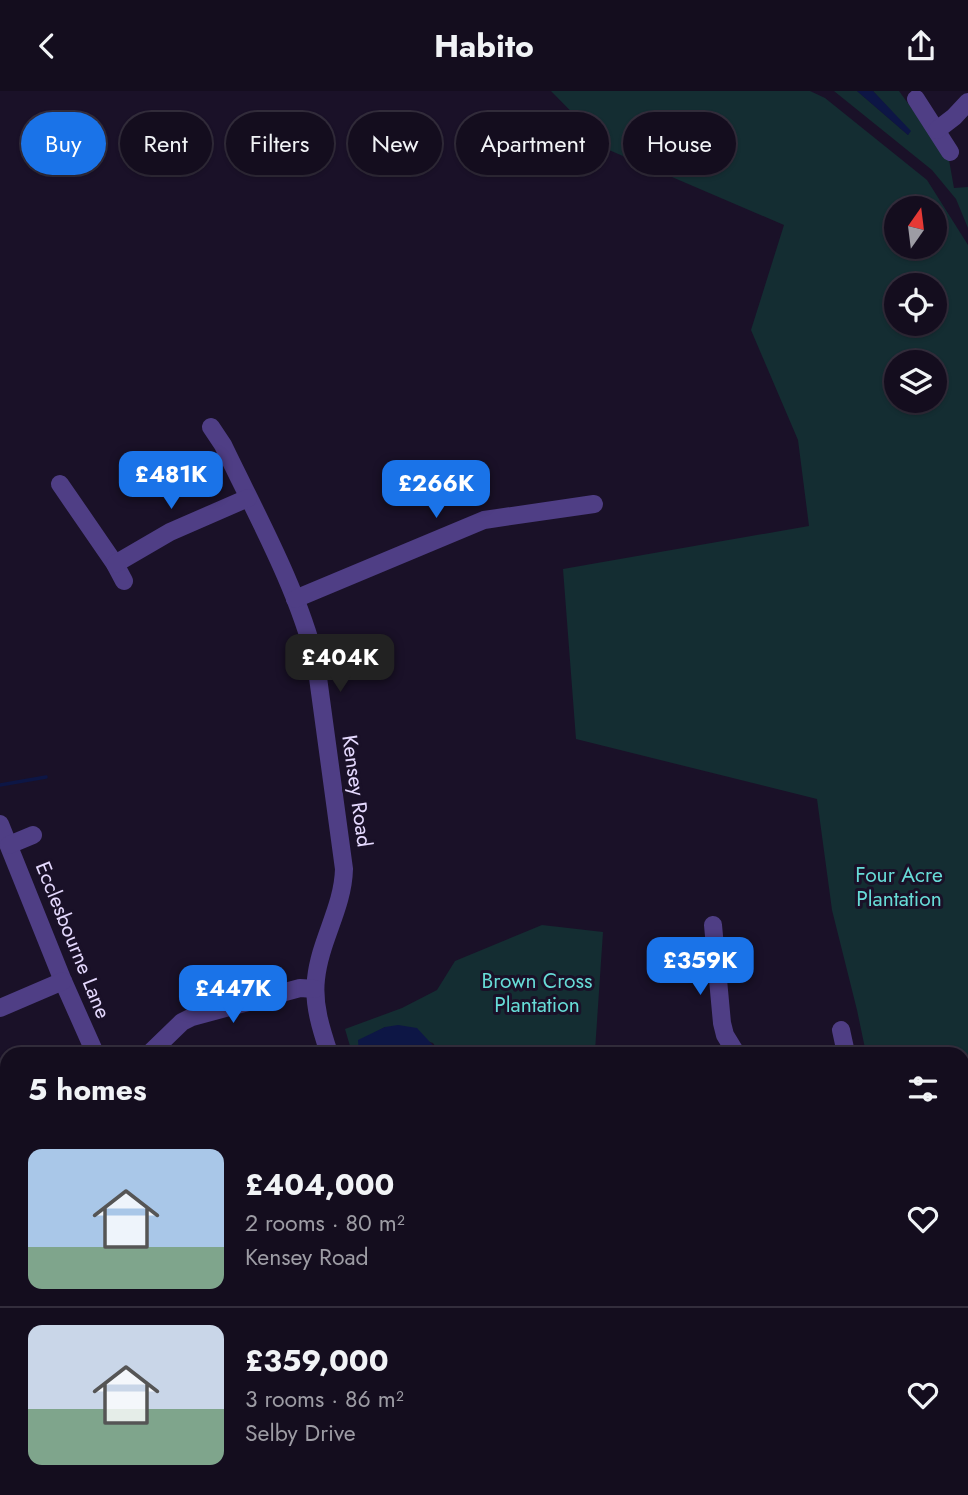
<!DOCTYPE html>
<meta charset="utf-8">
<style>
:root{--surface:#140d1e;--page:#211b2b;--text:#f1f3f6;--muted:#9d9ca4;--line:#332d3c;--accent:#1a73e8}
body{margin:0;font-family:Jost,sans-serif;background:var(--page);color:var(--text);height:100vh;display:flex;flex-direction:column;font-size:26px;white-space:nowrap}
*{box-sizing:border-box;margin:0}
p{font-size:23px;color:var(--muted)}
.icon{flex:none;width:38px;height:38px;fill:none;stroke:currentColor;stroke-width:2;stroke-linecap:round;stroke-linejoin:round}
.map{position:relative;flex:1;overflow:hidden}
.details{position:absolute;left:0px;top:956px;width:970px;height:450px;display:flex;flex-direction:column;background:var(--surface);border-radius:21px 21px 0 0;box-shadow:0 2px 5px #0004,0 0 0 2px var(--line)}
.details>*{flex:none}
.hud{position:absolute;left:21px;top:21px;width:928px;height:63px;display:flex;gap:14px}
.needle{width:46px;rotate:14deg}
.fabs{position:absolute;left:884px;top:105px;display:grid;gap:14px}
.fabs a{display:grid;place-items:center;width:63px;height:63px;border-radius:50%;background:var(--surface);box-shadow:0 2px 5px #0004,0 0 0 2px var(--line);font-size:35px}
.price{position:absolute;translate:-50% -60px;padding:0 16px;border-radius:14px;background:var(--accent);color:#fff;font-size:23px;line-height:46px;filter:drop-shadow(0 2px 4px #0008)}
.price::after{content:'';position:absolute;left:50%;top:42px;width:21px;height:16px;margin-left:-10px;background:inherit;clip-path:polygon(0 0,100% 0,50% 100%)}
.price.active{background:#222;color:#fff}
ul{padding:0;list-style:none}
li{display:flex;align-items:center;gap:21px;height:175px;padding:0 28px}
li+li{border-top:2px solid var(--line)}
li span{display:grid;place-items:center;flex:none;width:196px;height:140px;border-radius:14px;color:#555}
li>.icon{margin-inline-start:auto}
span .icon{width:84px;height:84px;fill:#fffc;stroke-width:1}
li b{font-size:30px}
h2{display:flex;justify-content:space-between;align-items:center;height:84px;padding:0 28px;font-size:30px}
.chip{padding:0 24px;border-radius:32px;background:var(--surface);box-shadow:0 2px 5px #0004,0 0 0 2px var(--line);font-size:24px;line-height:63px}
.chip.active{background:var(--accent);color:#fff}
header{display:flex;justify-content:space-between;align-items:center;height:91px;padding:0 28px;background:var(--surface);font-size:32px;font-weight:700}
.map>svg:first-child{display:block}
.green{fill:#142d32;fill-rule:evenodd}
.water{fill:#0d1645}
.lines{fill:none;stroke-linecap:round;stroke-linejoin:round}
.stream{stroke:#0d1645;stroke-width:3.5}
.minor{stroke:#4f3e85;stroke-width:18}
.labels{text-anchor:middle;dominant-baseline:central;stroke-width:6;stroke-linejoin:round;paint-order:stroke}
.street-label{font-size:21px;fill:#e5d9fe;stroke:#1a1128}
.park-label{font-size:21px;fill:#67dcd7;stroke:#1a1128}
</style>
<header><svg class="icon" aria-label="back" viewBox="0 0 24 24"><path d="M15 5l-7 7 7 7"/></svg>Habito<svg class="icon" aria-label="share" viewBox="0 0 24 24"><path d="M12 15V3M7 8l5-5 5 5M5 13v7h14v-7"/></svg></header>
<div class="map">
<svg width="968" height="1404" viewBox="0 0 968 1404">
<rect width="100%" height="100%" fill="#1a1128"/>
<!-- green -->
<g class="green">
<path d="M 551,0 L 810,0 L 825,7 L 927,89 L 968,154 L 968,1160 L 963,1161 L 962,962 L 866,962 L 857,919 L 832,819 L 817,708 L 576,648 L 563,478 L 809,435 L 798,349 L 751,239 L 784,134 L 609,59 ZM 896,117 L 934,117 L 934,156 L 896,156 ZM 896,194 L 934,194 L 934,233 L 896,233 ZM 896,271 L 934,271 L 934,310 L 896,310 Z"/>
<path d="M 834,0 L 857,0 L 908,44 L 910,40 L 873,0 L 899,0 L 949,69 L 954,97 L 968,96 L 968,137 L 956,108 L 932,79 Z"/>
<path d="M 542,834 L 603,841 L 595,960 L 583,962 L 440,962 L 433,952 L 385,936 L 374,942 L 359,962 L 352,962 L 345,938 L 402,917 L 437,899 L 455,870 Z"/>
<path d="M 7,1057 L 7,1132 L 0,1115 L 0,1062 Z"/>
<path d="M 963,1252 L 968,1271 L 968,1404 L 931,1404 L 923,1398 L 962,1398 Z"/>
</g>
<!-- water -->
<g class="water">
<path d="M 857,0 L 873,0 L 911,40 L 908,44 Z"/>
<path d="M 398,934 L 417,937 L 440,962 L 359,962 L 358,949 L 385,936 Z"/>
</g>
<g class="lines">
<!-- stream -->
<path class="stream" d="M 0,694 L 46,686"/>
<!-- minor -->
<g class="minor">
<path d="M 916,8 L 950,61"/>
<path d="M 937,39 L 954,26 L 968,11"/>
<path d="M 211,336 L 223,354 C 256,423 298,498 316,572 L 344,778 C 343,817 320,849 316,888 C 313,913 321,938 329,962"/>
<path d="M 60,393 L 115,473 L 124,490"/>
<path d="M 115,473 L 170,441 L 248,407"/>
<path d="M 295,508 L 484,429 L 594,413"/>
<path d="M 0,733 L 63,890 L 95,962"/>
<path d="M 9,754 L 33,744"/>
<path d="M 713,834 L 722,932 L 725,944 L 736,962"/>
<path d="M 0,917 L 63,890"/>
<path d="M 841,939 L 846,962"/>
<path d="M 150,962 L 182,931 L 192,926 L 300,897 L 315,898"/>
<path d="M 0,1172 L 7,1188"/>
<path d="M 0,1209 L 7,1205"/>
<path d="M 0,1361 L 7,1359"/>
<path d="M 284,1398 L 306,1404"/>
<path d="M 832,1398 L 834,1404"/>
<path d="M 913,1398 L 920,1404"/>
<path d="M 210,1404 L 212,1398"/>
<path d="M 425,1404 L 427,1398"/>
<path d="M 776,1404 L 795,1398"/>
</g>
</g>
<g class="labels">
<!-- street labels -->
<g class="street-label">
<text transform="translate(357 700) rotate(82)">Kensey Road</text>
<text transform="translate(73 849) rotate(68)">Ecclesbourne Lane</text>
</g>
<!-- park labels -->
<g class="park-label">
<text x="899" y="784">Four Acre<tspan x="899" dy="24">Plantation</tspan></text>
<text x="537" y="890">Brown Cross<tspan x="537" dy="24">Plantation</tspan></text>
</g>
</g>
</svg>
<div class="fabs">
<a><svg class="needle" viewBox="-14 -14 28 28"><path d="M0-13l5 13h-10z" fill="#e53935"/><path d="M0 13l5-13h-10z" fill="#9d9ca4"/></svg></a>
<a><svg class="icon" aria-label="locate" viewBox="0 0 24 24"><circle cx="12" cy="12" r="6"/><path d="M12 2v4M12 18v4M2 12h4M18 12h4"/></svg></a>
<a><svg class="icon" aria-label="layers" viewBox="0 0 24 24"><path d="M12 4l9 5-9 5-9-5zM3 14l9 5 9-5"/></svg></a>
</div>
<b class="price" style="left:171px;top:420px">£481K</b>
<b class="price" style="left:436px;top:429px">£266K</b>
<b class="price active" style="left:340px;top:603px">£404K</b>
<b class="price" style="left:700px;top:906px">£359K</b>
<b class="price" style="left:233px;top:934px">£447K</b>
<div class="hud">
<a class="chip active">Buy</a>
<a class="chip">Rent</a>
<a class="chip">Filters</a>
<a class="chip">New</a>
<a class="chip">Apartment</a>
<a class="chip">House</a>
</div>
<section class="details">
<h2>5 homes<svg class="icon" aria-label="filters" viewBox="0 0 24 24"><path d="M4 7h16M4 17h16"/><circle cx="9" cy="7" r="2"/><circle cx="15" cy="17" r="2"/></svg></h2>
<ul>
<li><span style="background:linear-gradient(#a9c7e8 70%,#7fa58c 0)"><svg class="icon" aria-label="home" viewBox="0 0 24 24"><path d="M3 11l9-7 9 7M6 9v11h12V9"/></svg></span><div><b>£404,000</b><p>2 rooms · 80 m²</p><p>Kensey Road</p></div><svg class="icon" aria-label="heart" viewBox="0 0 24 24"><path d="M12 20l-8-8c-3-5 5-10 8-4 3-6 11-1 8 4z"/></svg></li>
<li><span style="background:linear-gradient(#c9d6e8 60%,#7fa58c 0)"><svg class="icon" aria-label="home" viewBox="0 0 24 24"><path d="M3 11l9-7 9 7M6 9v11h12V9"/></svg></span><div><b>£359,000</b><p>3 rooms · 86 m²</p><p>Selby Drive</p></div><svg class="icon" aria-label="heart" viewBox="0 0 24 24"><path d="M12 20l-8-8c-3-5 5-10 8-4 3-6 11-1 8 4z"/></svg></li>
</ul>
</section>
</div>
